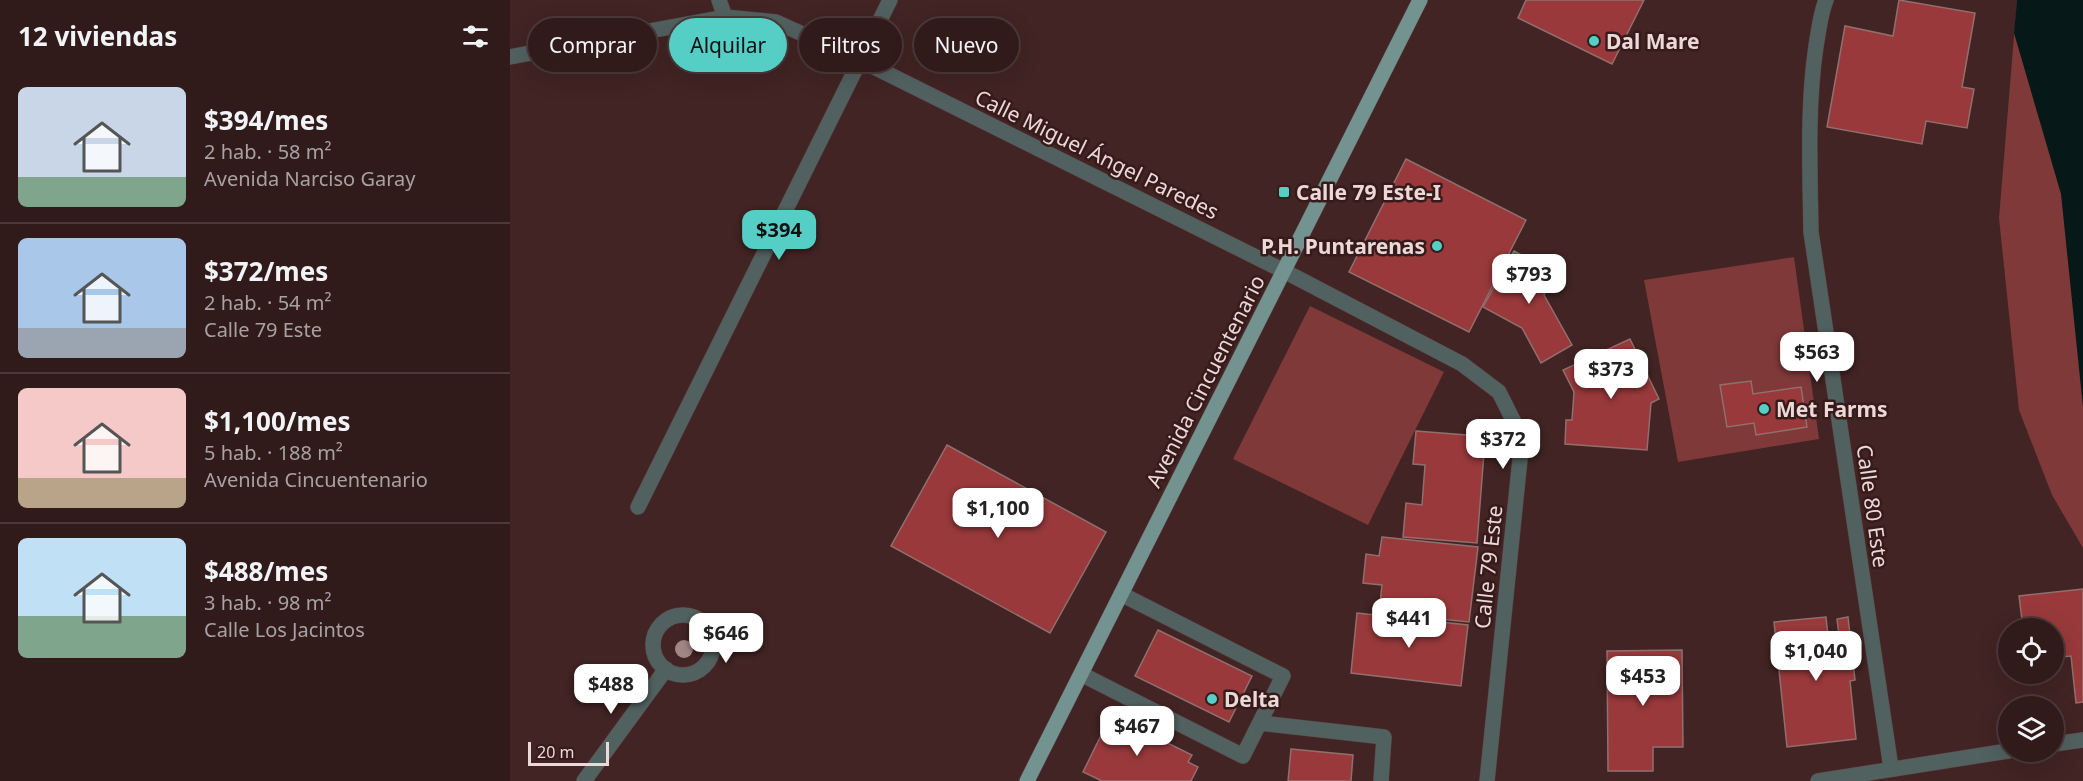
<!DOCTYPE html>
<html lang="es">
<meta charset="utf-8">
<style>
:root{--surface:#311b1a;--page:#3d2827;--text:#f1f3f6;--muted:#a8a1a2;--line:#4c3939;--accent:#55cec6}
body{margin:0;font-family:"Noto Sans",sans-serif;background:var(--page);color:var(--text);height:100vh;display:flex;flex-direction:column;font-size:22px;white-space:nowrap}
*{box-sizing:border-box;margin:0}
p{font-size:20px;color:var(--muted)}
.icon{flex:none;width:33px;height:33px;fill:none;stroke:currentColor;stroke-width:2;stroke-linecap:round;stroke-linejoin:round}
.map{position:relative;flex:1;overflow:hidden}
.panel{display:flex;flex-direction:column;background:var(--surface);width:510px}
.panel>*{flex:none}
.guide{position:absolute;left:18px;top:18px;width:570px;height:54px;display:flex;gap:12px}
.tools{position:absolute;left:1488px;top:618px;display:grid;gap:12px}
.tools a{display:grid;place-items:center;width:66px;height:66px;border-radius:50%;background:var(--surface);box-shadow:0 6px 24px #0002,0 0 0 2px var(--line);font-size:30px}
.scale{position:absolute;left:18px;bottom:15px;width:81px;box-sizing:border-box;padding-left:6px;border:3px solid #ecd8d7;border-top:0;font-size:16px;line-height:21px;white-space:nowrap;color:#ecd8d7;-webkit-text-stroke:4px #361b1a;paint-order:stroke}
.price{position:absolute;translate:-50% -51px;padding:0 14px;border-radius:12px;background:#fff;color:#222;font-size:20px;line-height:39px;filter:drop-shadow(0 2px 3px #0008)}
.price::after{content:'';position:absolute;left:50%;top:36px;width:18px;height:14px;margin-left:-9px;background:inherit;clip-path:polygon(0 0,100% 0,50% 100%)}
.price.selected{background:var(--accent);color:#111}
ul{padding:0;list-style:none}
li{display:flex;align-items:center;gap:18px;height:150px;padding:0 18px}
li+li{border-top:2px solid var(--line)}
li span{display:grid;place-items:center;flex:none;width:168px;height:120px;border-radius:9px;color:#555}
li>.icon{margin-inline-start:auto}
span .icon{width:72px;height:72px;fill:#fffc;stroke-width:1}
li b{font-size:26px}
h2{display:flex;justify-content:space-between;align-items:center;height:72px;padding:0 18px;font-size:26px}
.chip{padding:0 21px;border-radius:27px;background:var(--surface);box-shadow:0 6px 24px #0002,0 0 0 2px var(--line);font-size:21px;line-height:54px}
.chip.selected{background:var(--accent);color:#111}
main{display:flex;flex:1;min-height:0}
.map>svg:first-child{display:block}
.green{fill:#7f3939}
.water{fill:#061918}
.building{fill:#99393b;stroke:#916f6d;stroke-width:1.5}
.lines{fill:none;stroke-linecap:round;stroke-linejoin:round}
.lane-casing{stroke:#5c4140;stroke-width:16}
.street-casing{stroke:#5c4140;stroke-width:16}
.primary-casing{stroke:#5c4140;stroke-width:16}
.lane{stroke:#51615f;stroke-width:15}
.street{stroke:#51615f;stroke-width:15}
.primary{stroke:#729390;stroke-width:15}
.tree{fill:#a28684}
.poi-dot{fill:#55cec6;stroke:#361b1a;stroke-width:2}
.labels{text-anchor:middle;dominant-baseline:central;stroke-width:5;stroke-linejoin:round;paint-order:stroke}
.poi-label{font-size:21px;font-weight:bold;fill:#ecd8d7;stroke:#361b1a;text-anchor:start}
.street-label{font-size:21px;fill:#ecd8d7;stroke:#361b1a}
</style>
<main>
<section class="panel">
<h2>12 viviendas<svg class="icon" aria-label="filters" viewBox="0 0 24 24"><path d="M4 7h16M4 17h16"/><circle cx="9" cy="7" r="2"/><circle cx="15" cy="17" r="2"/></svg></h2>
<ul>
<li><span style="background:linear-gradient(#c9d6e8 75%,#7fa58c 0)"><svg class="icon" aria-label="home" viewBox="0 0 24 24"><path d="M3 11l9-7 9 7M6 9v11h12V9"/></svg></span><div><b>$394/mes</b><p>2 hab. · 58 m²</p><p>Avenida Narciso Garay</p></div></li>
<li><span style="background:linear-gradient(#a9c7e8 75%,#9aa5b1 0)"><svg class="icon" aria-label="home" viewBox="0 0 24 24"><path d="M3 11l9-7 9 7M6 9v11h12V9"/></svg></span><div><b>$372/mes</b><p>2 hab. · 54 m²</p><p>Calle 79 Este</p></div></li>
<li><span style="background:linear-gradient(#f6c9c9 75%,#b9a48a 0)"><svg class="icon" aria-label="home" viewBox="0 0 24 24"><path d="M3 11l9-7 9 7M6 9v11h12V9"/></svg></span><div><b>$1,100/mes</b><p>5 hab. · 188 m²</p><p>Avenida Cincuentenario</p></div></li>
<li><span style="background:linear-gradient(#bfe0f5 65%,#7fa58c 0)"><svg class="icon" aria-label="home" viewBox="0 0 24 24"><path d="M3 11l9-7 9 7M6 9v11h12V9"/></svg></span><div><b>$488/mes</b><p>3 hab. · 98 m²</p><p>Calle Los Jacintos</p></div></li>
</ul>
</section>
<div class="map">
<svg width="1573" height="781" viewBox="0 0 1573 781">
<rect width="100%" height="100%" fill="#412423"/>
<!-- green -->
<g class="green">
<path d="M 1507,0 L 1573,0 L 1573,548 L 1542,495 L 1509,410 L 1489,218 Z"/>
<path d="M 1284,257 L 1309,439 L 1168,462 L 1134,280 Z"/>
<path d="M 800,306 L 934,372 L 858,525 L 723,459 Z"/>
</g>
<!-- water -->
<path class="water" d="M 1507,0 L 1573,0 L 1573,407 L 1551,194 L 1504,33 Z"/>
<!-- building -->
<g class="building">
<path d="M 1016,0 L 1134,0 L 1102,64 L 1008,18 Z"/>
<path d="M 1389,0 L 1465,13 L 1452,87 L 1464,89 L 1457,128 L 1416,121 L 1412,144 L 1317,127 L 1335,26 L 1383,36 Z"/>
<path d="M 896,159 L 1016,220 L 959,332 L 839,272 Z"/>
<path d="M 1004,251 L 1046,274 L 1034,295 L 1062,345 L 1031,363 L 1012,328 L 973,307 Z"/>
<path d="M 1120,339 L 1149,399 L 1141,403 L 1137,450 L 1055,444 L 1056,420 L 1062,420 L 1064,392 L 1053,370 Z"/>
<path d="M 1241,381 L 1243,394 L 1291,387 L 1297,427 L 1246,435 L 1244,423 L 1217,427 L 1210,385 Z"/>
<path d="M 906,431 L 969,436 L 967,452 L 974,453 L 967,543 L 893,537 L 896,503 L 912,505 L 915,465 L 903,464 Z"/>
<path d="M 437,445 L 596,532 L 540,633 L 381,546 Z"/>
<path d="M 872,537 L 968,547 L 959,622 L 869,613 L 872,585 L 853,583 L 856,554 L 869,556 Z"/>
<path d="M 1573,589 L 1573,702 L 1566,703 L 1561,656 L 1544,658 L 1544,628 L 1513,628 L 1509,596 Z"/>
<path d="M 847,613 L 958,625 L 951,686 L 841,673 Z"/>
<path d="M 1316,617 L 1319,645 L 1330,644 L 1327,619 L 1338,617 L 1345,680 L 1340,681 L 1346,739 L 1277,747 L 1264,622 Z"/>
<path d="M 648,630 L 742,676 L 719,722 L 625,676 Z"/>
<path d="M 1172,650 L 1173,747 L 1143,747 L 1143,771 L 1098,771 L 1097,651 Z"/>
<path d="M 601,715 L 682,755 L 678,762 L 688,767 L 681,781 L 592,781 L 573,772 Z"/>
<path d="M 781,749 L 843,755 L 841,781 L 778,781 Z"/>
</g>
<g class="lines">
<!-- lane casing -->
<g class="lane-casing">
<g id="lane">
<path d="M 571,674 L 733,756 L 773,676 L 611,594"/>
<path d="M 750,723 L 874,737 L 871,781"/>
</g>
</g>
<!-- street casing -->
<g class="street-casing">
<g id="street">
<path d="M 209,0 L 215,17"/>
<path d="M 1316,0 C 1310,15 1309,30 1306,46 C 1297,107 1300,170 1301,232 L 1381,768"/>
<path d="M 0,57 L 215,17 L 266,22 L 350,60 L 774,271 L 952,364 L 989,392 L 1005,424 L 1010,459 L 977,781"/>
<path d="M 128,507 L 380,0"/>
<circle cx="173" cy="645" r="30"/>
<path d="M 1544,744 L 1573,740"/>
<path d="M 74,781 L 156,669"/>
<path d="M 1308,781 L 1498,751"/>
</g>
</g>
<!-- primary casing -->
<g class="primary-casing">
<path id="primary" d="M 517,781 L 910,0"/>
</g>
<!-- lane -->
<use href="#lane" class="lane"/>
<!-- street -->
<use href="#street" class="street"/>
<!-- primary -->
<use href="#primary" class="primary"/>
</g>
<!-- trees -->
<circle class="tree" cx="174" cy="649" r="9"/>
<!-- markers -->
<g class="poi-dot">
<circle cx="1084" cy="41" r="6"/>
<rect x="768" y="186" width="12" height="12" rx="3"/>
<circle cx="927" cy="246" r="6"/>
<circle cx="1254" cy="409" r="6"/>
<circle cx="702" cy="699" r="6"/>
</g>
<g class="labels">
<!-- poi labels -->
<g class="poi-label">
<text x="1096" y="41">Dal Mare</text>
<text x="786" y="192">Calle 79 Este-I</text>
<text x="915" y="246" text-anchor="end">P.H. Puntarenas</text>
<text x="1266" y="409">Met Farms</text>
<text x="714" y="699">Delta</text>
</g>
<!-- street labels -->
<g class="street-label">
<text transform="translate(587 154) rotate(26)">Calle Miguel Ángel Paredes</text>
<text transform="translate(695 381) rotate(-63)">Avenida Cincuentenario</text>
<text transform="translate(1363 506) rotate(82)">Calle 80 Este</text>
<text transform="translate(978 567) rotate(-84)">Calle 79 Este</text>
</g>
</g>
</svg>
<div class="tools">
<a><svg class="icon" aria-label="locate" viewBox="0 0 24 24"><circle cx="12" cy="12" r="6"/><path d="M12 2v4M12 18v4M2 12h4M18 12h4"/></svg></a>
<a><svg class="icon" aria-label="layers" viewBox="0 0 24 24"><path d="M12 4l9 5-9 5-9-5zM3 14l9 5 9-5"/></svg></a>
</div>
<div class="scale">20 m</div>
<b class="price selected" style="left:269px;top:261px">$394</b>
<b class="price" style="left:1019px;top:305px">$793</b>
<b class="price" style="left:1307px;top:383px">$563</b>
<b class="price" style="left:1101px;top:400px">$373</b>
<b class="price" style="left:993px;top:470px">$372</b>
<b class="price" style="left:488px;top:539px">$1,100</b>
<b class="price" style="left:899px;top:649px">$441</b>
<b class="price" style="left:216px;top:664px">$646</b>
<b class="price" style="left:1306px;top:682px">$1,040</b>
<b class="price" style="left:1133px;top:707px">$453</b>
<b class="price" style="left:101px;top:715px">$488</b>
<b class="price" style="left:627px;top:757px">$467</b>
<div class="guide">
<a class="chip">Comprar</a>
<a class="chip selected">Alquilar</a>
<a class="chip">Filtros</a>
<a class="chip">Nuevo</a>
</div>
</div>
</main>
